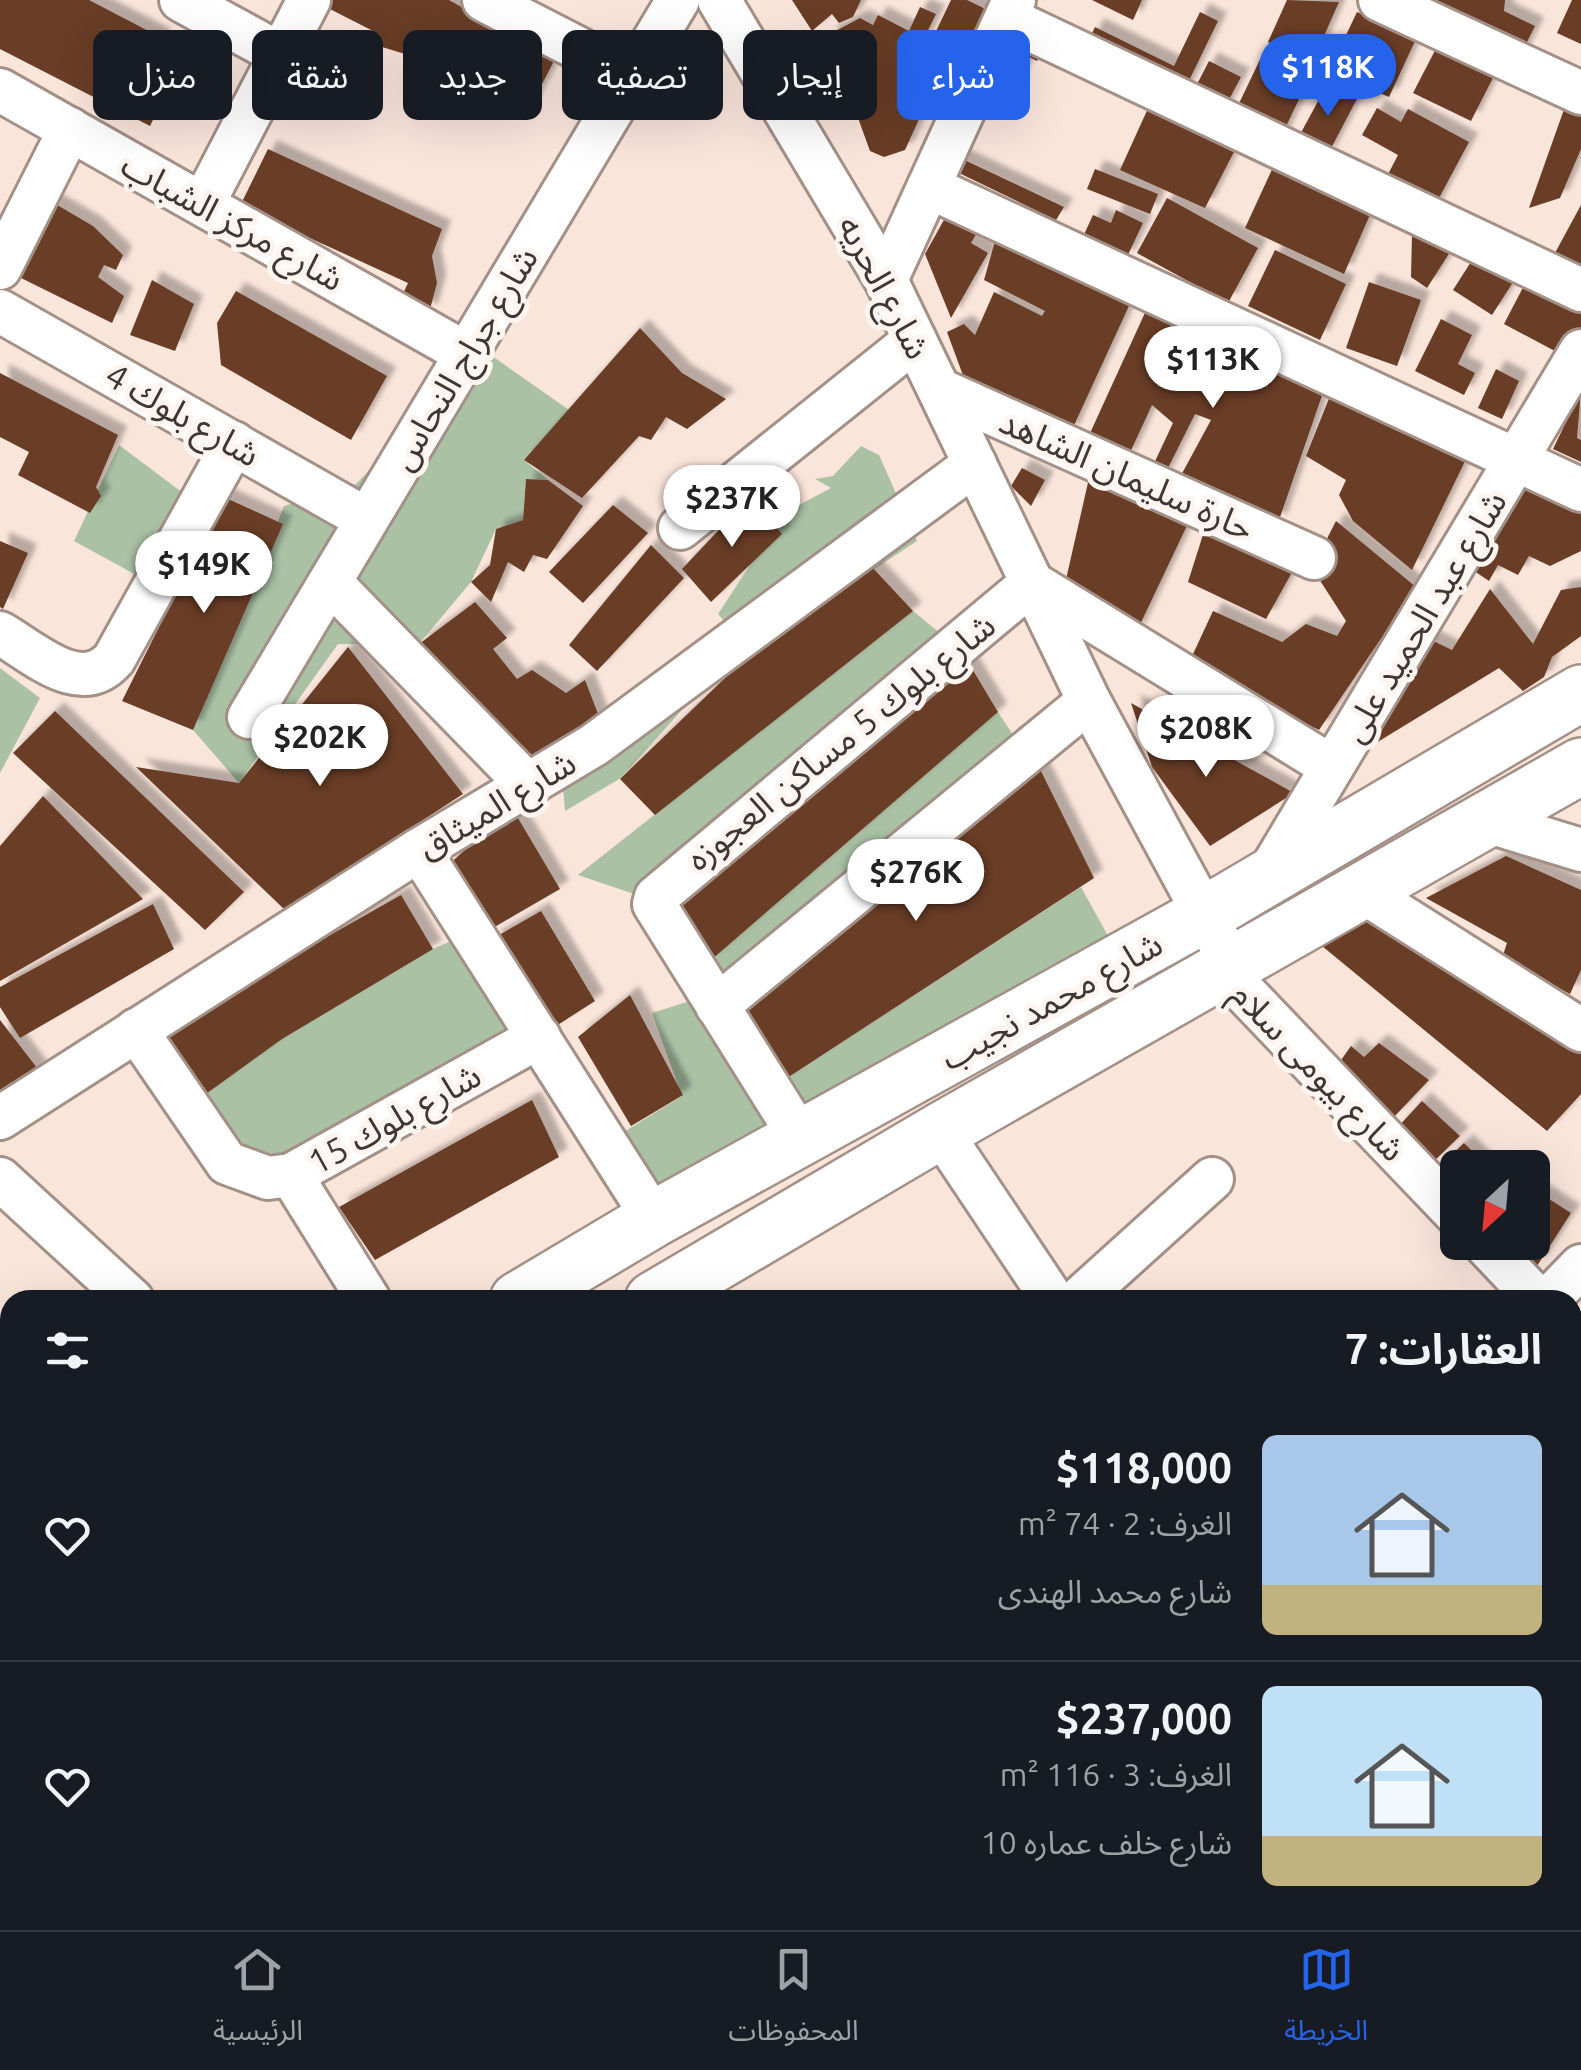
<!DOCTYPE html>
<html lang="ar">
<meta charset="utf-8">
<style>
:root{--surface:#171b24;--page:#242831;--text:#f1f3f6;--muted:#9ea1a6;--line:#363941;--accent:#2563eb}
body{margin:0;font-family:Ubuntu,"Noto Sans Arabic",sans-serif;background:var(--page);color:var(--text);direction:rtl;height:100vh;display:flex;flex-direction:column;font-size:38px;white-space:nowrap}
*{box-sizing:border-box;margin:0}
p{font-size:32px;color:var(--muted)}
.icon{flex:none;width:55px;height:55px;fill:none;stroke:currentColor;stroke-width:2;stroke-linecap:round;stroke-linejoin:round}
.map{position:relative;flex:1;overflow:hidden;direction:ltr}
.panel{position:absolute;left:0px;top:1290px;width:1582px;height:640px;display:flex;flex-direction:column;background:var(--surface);border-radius:30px 30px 0 0;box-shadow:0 10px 40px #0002;direction:rtl}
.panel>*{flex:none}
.banner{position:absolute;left:30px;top:30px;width:1000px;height:90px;direction:rtl;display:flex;gap:20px}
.needle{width:65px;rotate:206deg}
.fabs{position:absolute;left:1440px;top:1150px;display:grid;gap:20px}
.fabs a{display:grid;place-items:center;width:110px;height:110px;border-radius:15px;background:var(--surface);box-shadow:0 10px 40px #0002;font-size:50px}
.price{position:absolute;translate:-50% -85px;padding:0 22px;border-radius:35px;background:#fff;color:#222;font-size:32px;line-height:65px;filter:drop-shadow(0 2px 5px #0008)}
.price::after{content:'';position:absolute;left:50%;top:60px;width:30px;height:22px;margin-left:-15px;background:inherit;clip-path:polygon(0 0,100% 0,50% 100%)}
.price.on{background:var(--accent);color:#fff}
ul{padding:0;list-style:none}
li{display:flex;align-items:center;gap:30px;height:250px;padding:0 40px}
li+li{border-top:2px solid var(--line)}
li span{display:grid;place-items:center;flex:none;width:280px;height:200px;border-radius:15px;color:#555}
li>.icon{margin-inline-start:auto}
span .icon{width:120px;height:120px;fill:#fffc;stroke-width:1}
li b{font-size:42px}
h2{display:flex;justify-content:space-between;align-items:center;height:120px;padding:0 40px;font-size:42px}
.tag{padding:0 35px;border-radius:15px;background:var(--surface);box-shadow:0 10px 40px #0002;font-size:35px;line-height:90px}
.tag.on{background:var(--accent);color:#fff}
.tabs{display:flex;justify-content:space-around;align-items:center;height:140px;border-top:2px solid var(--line);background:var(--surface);font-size:28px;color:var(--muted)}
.tabs a{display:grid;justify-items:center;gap:5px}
.tabs .on{color:var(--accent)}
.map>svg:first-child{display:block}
.green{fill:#aac1a4}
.building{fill:#693c25;filter:url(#shadow)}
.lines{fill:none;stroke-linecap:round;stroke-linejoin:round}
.minor-casing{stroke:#a39087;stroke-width:48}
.secondary-casing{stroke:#a39087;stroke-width:60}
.minor{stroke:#fff;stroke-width:42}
.secondary{stroke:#fff;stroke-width:55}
.labels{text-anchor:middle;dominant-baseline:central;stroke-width:10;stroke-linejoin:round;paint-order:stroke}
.street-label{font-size:35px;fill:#3f3734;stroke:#fef5f1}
</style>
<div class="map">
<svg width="1581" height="1930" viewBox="0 0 1581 1930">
<defs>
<filter id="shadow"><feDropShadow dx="9" dy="-9" stdDeviation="2.5" flood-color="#0004"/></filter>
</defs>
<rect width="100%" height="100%" fill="#fae5db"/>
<!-- green -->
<g class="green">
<path d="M 485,351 L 569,410 L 524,460 L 548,480 L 526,479 L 523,520 L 496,529 L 471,582 L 419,644 L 338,644 L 239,783 L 193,730 L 284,506 L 356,484 Z"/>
<path d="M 119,445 L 183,493 L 138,576 L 74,541 Z"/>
<path d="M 861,446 L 879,455 L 917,541 L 741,657 L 730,627 L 718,614 L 784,513 L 831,488 L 815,479 L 833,476 Z"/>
<path d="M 913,611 L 946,638 L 637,895 L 578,875 Z"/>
<path d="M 0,668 L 40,698 L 0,773 Z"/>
<path d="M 698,692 L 621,778 L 565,811 L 561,765 Z"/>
<path d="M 998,712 L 1019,744 L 727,998 L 710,961 Z"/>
<path d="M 1081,887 L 1108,936 L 798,1111 L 781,1082 Z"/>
<path d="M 451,941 L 511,1028 L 260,1167 L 206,1094 L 362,980 Z"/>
<path d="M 702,997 L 778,1136 L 654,1219 L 614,1138 L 682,1096 L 652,1013 Z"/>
</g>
<!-- building -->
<g class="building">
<path d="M 0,0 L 89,0 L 162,38 L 160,50 L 173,56 L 177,48 L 214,68 L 207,80 L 179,66 L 150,126 L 0,49 Z"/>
<path d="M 330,0 L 449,0 L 555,59 L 527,113 L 489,95 L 487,100 L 474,94 L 474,87 L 405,54 L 369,43 L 373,31 L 326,7 Z"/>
<path d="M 792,0 L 861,0 L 853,17 L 839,23 L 832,14 L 812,31 Z"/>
<path d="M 951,0 L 967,0 L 1047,39 L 1037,61 L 1029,57 L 1000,120 L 913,79 Z"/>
<path d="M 1092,0 L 1142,0 L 1133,20 Z"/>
<path d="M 1287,0 L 1339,2 L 1312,63 L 1268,42 Z"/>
<path d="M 1432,0 L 1505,0 L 1504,11 L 1535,26 L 1520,56 L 1427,10 Z"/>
<path d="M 1572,0 L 1581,0 L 1581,44 L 1557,33 Z"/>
<path d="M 920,7 L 936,14 L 901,85 L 929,97 L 905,150 L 884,157 L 870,151 L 828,35 L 860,18 L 873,25 L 878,15 L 909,31 Z"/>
<path d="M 1200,12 L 1218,21 L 1183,93 L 1086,46 L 1095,27 L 1174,66 Z"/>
<path d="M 1357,12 L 1416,39 L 1389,97 L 1329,71 Z"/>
<path d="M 1442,37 L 1499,66 L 1471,121 L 1413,93 Z"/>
<path d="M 1266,47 L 1313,70 L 1280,139 L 1233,116 Z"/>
<path d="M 1209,61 L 1241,77 L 1223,111 L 1192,94 Z"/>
<path d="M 1329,81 L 1358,97 L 1327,156 L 1297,140 Z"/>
<path d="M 1567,101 L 1581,111 L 1581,149 L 1560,198 L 1529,208 Z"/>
<path d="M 1150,104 L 1237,146 L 1205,208 L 1120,170 Z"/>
<path d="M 1377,108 L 1401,122 L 1408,109 L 1469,142 L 1431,213 L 1382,186 L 1398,155 L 1362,135 Z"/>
<path d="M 268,149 L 442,229 L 432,256 L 437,283 L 429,313 L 401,298 L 408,283 L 240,206 Z"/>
<path d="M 956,156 L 1064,207 L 1056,220 L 930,159 Z"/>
<path d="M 1275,163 L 1373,208 L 1344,274 L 1245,228 Z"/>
<path d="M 1095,169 L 1158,194 L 1150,214 L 1087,189 Z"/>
<path d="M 1167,198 L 1258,248 L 1228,303 L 1137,253 Z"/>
<path d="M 52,202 L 93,226 L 123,255 L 116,270 L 104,265 L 98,277 L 124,296 L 112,323 L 13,274 Z"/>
<path d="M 1581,205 L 1581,268 L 1555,253 Z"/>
<path d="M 950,209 L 981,226 L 971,243 L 988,253 L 951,318 L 925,254 Z"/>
<path d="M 1116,210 L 1143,223 L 1126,259 L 1082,239 L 1093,215 L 1111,223 Z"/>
<path d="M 1422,230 L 1452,249 L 1427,288 L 1411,277 L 1412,235 Z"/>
<path d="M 995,241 L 1028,257 L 1034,245 L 1134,295 L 1070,434 L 968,389 L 947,332 L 964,324 L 975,335 L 994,292 L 1042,316 L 1045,311 L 984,280 Z"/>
<path d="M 1275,250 L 1346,284 L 1320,340 L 1248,306 Z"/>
<path d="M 1478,251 L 1517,276 L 1492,315 L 1453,290 Z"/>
<path d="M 1530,274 L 1581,300 L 1581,333 L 1568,358 L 1504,324 Z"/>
<path d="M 152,280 L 194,304 L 175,351 L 130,335 Z"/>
<path d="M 1369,282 L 1421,300 L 1397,366 L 1346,348 Z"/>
<path d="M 236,291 L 387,376 L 351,440 L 221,365 L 217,323 Z"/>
<path d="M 1149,304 L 1326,384 L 1278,523 L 1179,479 L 1211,420 L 1195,414 L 1163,478 L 1150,472 L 1173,423 L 1152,405 L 1127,459 L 1086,442 Z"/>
<path d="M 1441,319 L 1472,335 L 1458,364 L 1475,373 L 1464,395 L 1415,371 Z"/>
<path d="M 640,328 L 682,373 L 726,399 L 687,429 L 666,417 L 651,440 L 639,436 L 582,498 L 524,460 Z"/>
<path d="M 1496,369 L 1519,381 L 1502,419 L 1478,408 Z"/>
<path d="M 0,373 L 118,435 L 96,487 L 101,496 L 90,513 L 18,475 L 29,452 L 0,437 Z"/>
<path d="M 1332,391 L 1471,449 L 1412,570 L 1353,521 L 1339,495 L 1346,480 L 1306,456 Z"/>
<path d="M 1581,391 L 1577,438 L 1581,440 L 1581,462 L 1553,449 Z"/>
<path d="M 1092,465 L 1193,513 L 1136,633 L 1062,597 Z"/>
<path d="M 1022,468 L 1045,480 L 1031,506 L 1011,486 Z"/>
<path d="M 1518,472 L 1581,479 L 1581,551 L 1550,566 L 1529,556 L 1518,575 L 1498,565 L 1489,581 L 1452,556 Z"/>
<path d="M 526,479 L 548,480 L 583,506 L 547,559 L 533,555 L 524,572 L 508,562 L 491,602 L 471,582 L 490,565 L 496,529 L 523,520 Z"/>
<path d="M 224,497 L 283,524 L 193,730 L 122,701 Z"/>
<path d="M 749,498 L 782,534 L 711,602 L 682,569 Z"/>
<path d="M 613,505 L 648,533 L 583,603 L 549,572 Z"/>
<path d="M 1208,519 L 1300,558 L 1266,619 L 1188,582 Z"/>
<path d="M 1336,521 L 1416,587 L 1319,730 L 1187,667 L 1213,611 L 1282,642 L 1306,624 L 1337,636 L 1346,621 L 1312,568 Z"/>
<path d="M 0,541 L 28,553 L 3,609 L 0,607 Z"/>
<path d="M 651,545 L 684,578 L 597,671 L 569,645 Z"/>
<path d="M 857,551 L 913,611 L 655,815 L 620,779 Z"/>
<path d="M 1581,587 L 1581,636 L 1552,657 L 1544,677 L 1523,691 L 1499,668 L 1366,749 L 1421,635 L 1452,650 L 1490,589 L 1533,644 L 1561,590 Z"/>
<path d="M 475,602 L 507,638 L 493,649 L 517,679 L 532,670 L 566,693 L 585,680 L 600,719 L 533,766 L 419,644 Z"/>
<path d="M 348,647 L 463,794 L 285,910 L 136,767 L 239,783 Z"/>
<path d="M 965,657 L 998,712 L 710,961 L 668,902 Z"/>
<path d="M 1131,703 L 1294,793 L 1210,846 L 1152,767 Z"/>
<path d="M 55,711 L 244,892 L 205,930 L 13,753 Z"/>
<path d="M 1035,759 L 1094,878 L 781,1082 L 727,998 Z"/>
<path d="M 43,796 L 143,899 L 0,981 L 0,846 Z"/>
<path d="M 512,808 L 560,889 L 491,929 L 447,866 Z"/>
<path d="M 1506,856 L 1581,890 L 1581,970 L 1570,994 L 1502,958 L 1507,943 L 1426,898 Z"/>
<path d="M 401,895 L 433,949 L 282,1039 L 206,1094 L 166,1038 L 242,985 Z"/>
<path d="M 1358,896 L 1581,1049 L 1581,1094 L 1547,1131 L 1305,932 Z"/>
<path d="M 153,904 L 174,949 L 20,1038 L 0,1007 L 0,987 Z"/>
<path d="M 541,911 L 595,1001 L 539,1037 L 492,939 Z"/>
<path d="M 630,995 L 683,1095 L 631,1126 L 578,1037 Z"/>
<path d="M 0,1020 L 41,1073 L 0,1095 Z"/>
<path d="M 1379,1043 L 1429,1080 L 1394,1117 L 1339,1063 L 1351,1046 L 1364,1057 Z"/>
<path d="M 532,1100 L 559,1157 L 375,1260 L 339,1207 Z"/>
<path d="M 1422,1101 L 1460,1136 L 1430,1165 L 1396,1129 Z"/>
<path d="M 1464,1143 L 1489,1168 L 1458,1168 L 1458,1188 L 1438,1168 Z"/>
<path d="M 1532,1188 L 1571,1213 L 1537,1266 L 1512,1242 L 1532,1242 Z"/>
<path d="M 1572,1803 L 1581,1810 L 1581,1841 L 1576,1844 Z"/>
</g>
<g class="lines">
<!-- minor casing -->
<g class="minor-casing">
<g id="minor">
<path d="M 181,0 L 280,54"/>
<path d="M 484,0 L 632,76"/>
<path d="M 719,0 L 886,280 L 1089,701 L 1219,941"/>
<path d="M 1380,0 L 1581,93"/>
<path d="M 1006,18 L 1581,290"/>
<path d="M 0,90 L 465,353"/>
<path d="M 929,187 L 1581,490"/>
<path d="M 203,204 L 309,0"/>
<path d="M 0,268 L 70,129"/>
<path d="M 886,280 L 1014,0"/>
<path d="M 0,311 L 366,519"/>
<path d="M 940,390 L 1314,558"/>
<path d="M 680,528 L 915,340"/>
<path d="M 330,582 L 527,784"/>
<path d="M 0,633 C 35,653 80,697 114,659 L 234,443"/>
<path d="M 249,717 L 678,0"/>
<path d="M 1483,820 L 1581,850"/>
<path d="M 419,850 L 654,1219"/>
<path d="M 1267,876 L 1581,351"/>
<path d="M 1360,890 L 1581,1030"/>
<path d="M 1222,969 L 1458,1216"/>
<path d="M 717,1006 L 1089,701"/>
<path d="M 136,1030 L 227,1163 L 268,1178 L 291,1175 L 539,1037"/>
<path d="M 0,1118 L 419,850 L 594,745 L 975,464"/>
<path d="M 940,1131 L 1053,1300"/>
<path d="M 801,1139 L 654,904 L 656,897 L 1032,583 L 1332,767"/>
<path d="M 291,1175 L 369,1300"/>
<path d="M 0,1179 L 132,1300"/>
<path d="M 1483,1242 L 1538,1300"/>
<path d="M 1078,1300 L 1212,1179"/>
<path d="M 1548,1300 L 1581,1266"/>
<path d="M 1572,1334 L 1581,1343"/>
<path d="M 1572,1471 L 1581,1463"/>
<path d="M 1572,1748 L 1581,1741"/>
<path d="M 324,1920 L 333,1930"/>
<path d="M 862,1920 L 871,1930"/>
<path d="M 1555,1920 L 1563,1930"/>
<path d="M 641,1930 L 652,1920"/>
<path d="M 1096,1930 L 1108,1920"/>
<path d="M 1357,1930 L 1369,1920"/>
</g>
</g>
<!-- secondary casing -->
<g class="secondary-casing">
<g id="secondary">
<path d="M 518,1300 L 654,1219 L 1204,915 L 1581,693"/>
<path d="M 653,1300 L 940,1131 L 1581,766"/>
<path d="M 0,1612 L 10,1606"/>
<path d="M 0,1681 L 10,1676"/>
</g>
</g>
<!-- minor -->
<use href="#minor" class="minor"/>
<!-- secondary -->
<use href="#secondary" class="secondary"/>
</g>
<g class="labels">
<!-- street labels -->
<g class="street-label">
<text transform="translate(233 221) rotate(29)">شارع مركز الشباب</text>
<text transform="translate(885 287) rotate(62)">شارع الحريه</text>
<text transform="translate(463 358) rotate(-59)">شارع جراج النحاس</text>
<text transform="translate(183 414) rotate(30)">شارع بلوك 4</text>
<text transform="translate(1127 474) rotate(24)">حارة سليمان الشاهد</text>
<text transform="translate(1423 616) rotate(-59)">شارع عبد الحميد على</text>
<text transform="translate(840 741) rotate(-39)">شارع بلوك 5 مساكن العجوزه</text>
<text transform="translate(496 804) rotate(-31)">شارع الميثاق</text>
<text transform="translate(1051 1000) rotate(-29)">شارع محمد نجيب</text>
<text transform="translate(1319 1071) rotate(46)">شارع بيومى سلام</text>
<text transform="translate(394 1118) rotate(-29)">شارع بلوك 15</text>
</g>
</g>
</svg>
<div class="fabs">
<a><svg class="needle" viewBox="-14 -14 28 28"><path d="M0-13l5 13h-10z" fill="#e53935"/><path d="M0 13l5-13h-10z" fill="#9ea1a6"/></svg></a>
</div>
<b class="price on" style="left:1328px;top:119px">$118K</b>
<b class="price" style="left:1213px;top:411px">$113K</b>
<b class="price" style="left:732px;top:550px">$237K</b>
<b class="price" style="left:204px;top:616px">$149K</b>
<b class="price" style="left:1206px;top:780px">$208K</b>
<b class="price" style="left:320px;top:789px">$202K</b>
<b class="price" style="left:916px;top:924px">$276K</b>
<div class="banner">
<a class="tag on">شراء</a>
<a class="tag">إيجار</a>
<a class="tag">تصفية</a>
<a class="tag">جديد</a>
<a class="tag">شقة</a>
<a class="tag">منزل</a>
</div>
<section class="panel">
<h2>العقارات: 7<svg class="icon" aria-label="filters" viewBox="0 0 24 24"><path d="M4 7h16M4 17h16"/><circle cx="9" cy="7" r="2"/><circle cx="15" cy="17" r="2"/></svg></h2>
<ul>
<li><span style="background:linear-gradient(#a9c7e8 75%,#c2b280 0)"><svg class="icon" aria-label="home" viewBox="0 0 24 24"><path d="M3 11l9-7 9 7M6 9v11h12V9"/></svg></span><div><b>$118,000</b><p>الغرف: 2 · 74 m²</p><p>شارع محمد الهندى</p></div><svg class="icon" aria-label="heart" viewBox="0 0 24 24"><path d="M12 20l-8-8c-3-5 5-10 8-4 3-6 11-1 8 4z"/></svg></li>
<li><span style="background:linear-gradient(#bfe0f5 75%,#c2b280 0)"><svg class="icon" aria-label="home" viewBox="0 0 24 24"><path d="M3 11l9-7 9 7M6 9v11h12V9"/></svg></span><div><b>$237,000</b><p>الغرف: 3 · 116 m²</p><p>شارع خلف عماره 10</p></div><svg class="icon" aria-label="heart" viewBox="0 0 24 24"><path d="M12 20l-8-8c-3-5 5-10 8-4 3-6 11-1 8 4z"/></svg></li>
</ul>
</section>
</div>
<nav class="tabs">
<a class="on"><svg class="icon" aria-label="map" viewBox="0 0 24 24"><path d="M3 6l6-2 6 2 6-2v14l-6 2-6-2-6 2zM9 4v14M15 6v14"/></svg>الخريطة</a>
<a><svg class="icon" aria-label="saved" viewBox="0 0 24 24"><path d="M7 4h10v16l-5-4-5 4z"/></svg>المحفوظات</a>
<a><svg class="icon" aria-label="home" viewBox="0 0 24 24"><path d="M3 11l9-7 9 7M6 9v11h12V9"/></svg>الرئيسية</a>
</nav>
